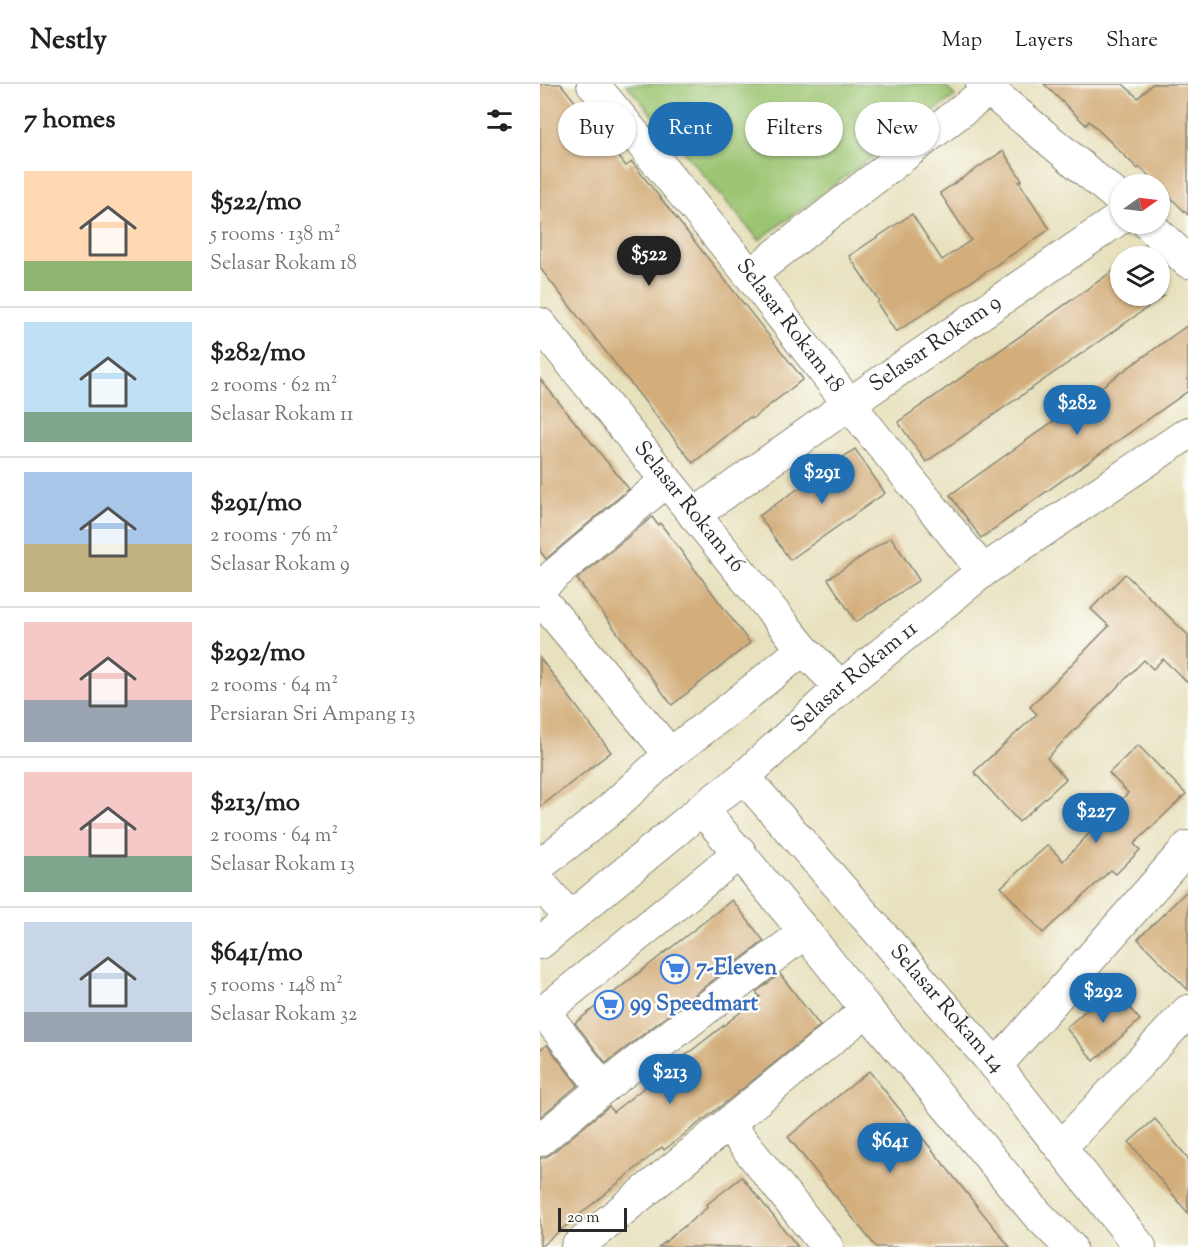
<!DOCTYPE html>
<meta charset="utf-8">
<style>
:root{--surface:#fff;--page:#f6f6f6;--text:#202124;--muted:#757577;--line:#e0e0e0;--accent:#1f6fb2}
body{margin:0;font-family:"Sorts Mill Goudy",serif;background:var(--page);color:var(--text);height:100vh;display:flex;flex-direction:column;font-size:22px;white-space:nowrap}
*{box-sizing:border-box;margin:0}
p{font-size:20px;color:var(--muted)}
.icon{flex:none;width:33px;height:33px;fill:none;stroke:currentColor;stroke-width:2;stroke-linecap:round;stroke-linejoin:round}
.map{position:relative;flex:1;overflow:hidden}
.side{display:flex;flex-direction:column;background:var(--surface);width:540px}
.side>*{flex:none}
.hud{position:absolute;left:18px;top:18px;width:540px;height:54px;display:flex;gap:12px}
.needle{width:39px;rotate:76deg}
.fabs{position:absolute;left:570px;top:90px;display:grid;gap:12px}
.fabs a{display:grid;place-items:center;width:60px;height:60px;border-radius:50%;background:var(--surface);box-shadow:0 2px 4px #0004;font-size:30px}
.scale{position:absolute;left:18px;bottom:15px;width:69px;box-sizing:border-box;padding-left:6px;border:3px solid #2b2b2b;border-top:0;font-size:16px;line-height:21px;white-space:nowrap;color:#2b2b2b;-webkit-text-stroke:4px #fdfcf7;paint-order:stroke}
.price{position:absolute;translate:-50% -51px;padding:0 14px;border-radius:21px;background:var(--accent);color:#fff;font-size:20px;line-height:39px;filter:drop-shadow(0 2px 3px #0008)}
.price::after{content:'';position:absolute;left:50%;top:36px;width:18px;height:14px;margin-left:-9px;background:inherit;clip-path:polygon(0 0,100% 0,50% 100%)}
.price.active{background:#222;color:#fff}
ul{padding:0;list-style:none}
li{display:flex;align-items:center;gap:18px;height:150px;padding:0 24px}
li+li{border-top:2px solid var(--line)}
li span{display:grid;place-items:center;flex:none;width:168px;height:120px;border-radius:0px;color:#555}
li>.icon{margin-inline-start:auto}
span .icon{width:72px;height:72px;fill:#fffc;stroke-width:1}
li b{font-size:26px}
h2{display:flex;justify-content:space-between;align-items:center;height:72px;padding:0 24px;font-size:26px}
.chip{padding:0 21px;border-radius:27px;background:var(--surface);box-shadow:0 2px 4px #0004;font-size:21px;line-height:54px}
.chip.active{background:var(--accent);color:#fff}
header{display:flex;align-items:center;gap:36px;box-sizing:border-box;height:84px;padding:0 30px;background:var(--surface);border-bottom:2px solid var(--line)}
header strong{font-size:28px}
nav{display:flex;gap:33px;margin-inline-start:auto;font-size:21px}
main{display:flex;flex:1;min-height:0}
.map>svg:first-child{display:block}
.green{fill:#9bc572;stroke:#63784e;stroke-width:1.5}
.building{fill:#d3ad7a}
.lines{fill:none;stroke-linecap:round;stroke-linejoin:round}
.minor-casing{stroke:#898674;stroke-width:34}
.minor{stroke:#fff;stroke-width:32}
.labels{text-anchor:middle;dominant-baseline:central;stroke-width:5;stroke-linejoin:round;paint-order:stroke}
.street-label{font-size:22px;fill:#2b2b2b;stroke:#fdfcf7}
.shop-label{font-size:22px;font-weight:bold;fill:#366cbe;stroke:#fdfcf7;text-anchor:start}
</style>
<header>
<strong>Nestly</strong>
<nav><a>Map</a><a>Layers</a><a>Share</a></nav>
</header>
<main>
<section class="side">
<h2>7 homes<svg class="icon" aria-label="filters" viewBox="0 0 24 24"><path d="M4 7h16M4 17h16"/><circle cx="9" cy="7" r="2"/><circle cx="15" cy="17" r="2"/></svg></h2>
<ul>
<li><span style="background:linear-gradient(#ffd9b3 75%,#8fb573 0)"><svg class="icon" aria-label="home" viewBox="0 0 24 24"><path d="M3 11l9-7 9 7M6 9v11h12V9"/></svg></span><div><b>$522/mo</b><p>5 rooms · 138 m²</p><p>Selasar Rokam 18</p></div></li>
<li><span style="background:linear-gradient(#bfe0f5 75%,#7fa58c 0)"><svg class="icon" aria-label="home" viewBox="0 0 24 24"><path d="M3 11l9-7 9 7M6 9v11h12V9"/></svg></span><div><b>$282/mo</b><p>2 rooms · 62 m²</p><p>Selasar Rokam 11</p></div></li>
<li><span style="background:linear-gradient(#a9c7e8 60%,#c2b280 0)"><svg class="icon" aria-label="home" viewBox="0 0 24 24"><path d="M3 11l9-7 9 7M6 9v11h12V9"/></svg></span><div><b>$291/mo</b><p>2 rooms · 76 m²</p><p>Selasar Rokam 9</p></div></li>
<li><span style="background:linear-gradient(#f6c9c9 65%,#9aa5b1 0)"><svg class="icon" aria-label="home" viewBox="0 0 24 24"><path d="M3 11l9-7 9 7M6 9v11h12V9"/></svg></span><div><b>$292/mo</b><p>2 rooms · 64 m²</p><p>Persiaran Sri Ampang 13</p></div></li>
<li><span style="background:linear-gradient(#f6c9c9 70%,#7fa58c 0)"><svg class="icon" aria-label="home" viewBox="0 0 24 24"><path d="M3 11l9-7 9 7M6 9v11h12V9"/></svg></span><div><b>$213/mo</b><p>2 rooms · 64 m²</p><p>Selasar Rokam 13</p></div></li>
<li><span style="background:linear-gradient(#c9d6e8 75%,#9aa5b1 0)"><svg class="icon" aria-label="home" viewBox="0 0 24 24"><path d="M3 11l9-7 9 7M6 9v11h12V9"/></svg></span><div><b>$641/mo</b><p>5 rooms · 148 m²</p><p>Selasar Rokam 32</p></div></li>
</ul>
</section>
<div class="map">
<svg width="648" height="1163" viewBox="0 0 648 1163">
<rect width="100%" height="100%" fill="#fdfcf7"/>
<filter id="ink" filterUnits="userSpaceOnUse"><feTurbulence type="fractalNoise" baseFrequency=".0167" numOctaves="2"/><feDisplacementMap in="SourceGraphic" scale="12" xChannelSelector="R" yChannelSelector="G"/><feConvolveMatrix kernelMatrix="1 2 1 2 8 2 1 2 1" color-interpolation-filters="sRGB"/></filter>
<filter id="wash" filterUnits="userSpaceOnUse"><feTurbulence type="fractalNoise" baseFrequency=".008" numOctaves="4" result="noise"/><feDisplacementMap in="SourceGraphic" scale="24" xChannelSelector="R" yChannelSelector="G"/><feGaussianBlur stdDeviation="1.35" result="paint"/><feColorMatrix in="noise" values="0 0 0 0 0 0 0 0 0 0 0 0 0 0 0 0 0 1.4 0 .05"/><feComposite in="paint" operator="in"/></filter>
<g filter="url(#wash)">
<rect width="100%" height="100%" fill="#e7e1be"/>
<!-- green -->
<path class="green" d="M 86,0 L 403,0 L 415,12 L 219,156 Z"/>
<g id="blocks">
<!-- building -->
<g class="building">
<path d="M 0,0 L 21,0 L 86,82 L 92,78 L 263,295 L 212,335 L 210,333 L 153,379 L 0,184 Z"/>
<path d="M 504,0 L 583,0 L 598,14 L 612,0 L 648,0 L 648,131 L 620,103 L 620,100 L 617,100 L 600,83 L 598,85 L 549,37 L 546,41 Z"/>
<path d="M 463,67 L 482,96 L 479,98 L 510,145 L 356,248 L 337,219 L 339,217 L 309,172 L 372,130 L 402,176 L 431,156 L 400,109 Z"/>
<path d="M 580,182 L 580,212 L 624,212 L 386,378 L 358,338 Z"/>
<path d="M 648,241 L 648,307 L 441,454 L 410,411 Z"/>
<path d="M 0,295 L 89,405 L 6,475 L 0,467 Z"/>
<path d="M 315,365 L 345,409 L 250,476 L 219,432 Z"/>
<path d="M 112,433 L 118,441 L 120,439 L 210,559 L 132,621 L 37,495 Z"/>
<path d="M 351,453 L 379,496 L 316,538 L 288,495 Z"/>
<path d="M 585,490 L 648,551 L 648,599 L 623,575 L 613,585 L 604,576 L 507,674 L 526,695 L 479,738 L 434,688 L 497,630 L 490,623 L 569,542 L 551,525 Z"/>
<path d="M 0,574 L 71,668 L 0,723 Z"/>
<path d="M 598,661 L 646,710 L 594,760 L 600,766 L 576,790 L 571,786 L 503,849 L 461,803 L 508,761 L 523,777 L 588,709 L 569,689 Z"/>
<path d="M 648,806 L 648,906 L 598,855 Z"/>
<path d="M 192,816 L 224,857 L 66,979 L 35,939 Z"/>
<path d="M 240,890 L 280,942 L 195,1011 L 124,1066 L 122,1063 L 0,1163 L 0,1074 L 4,1074 L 11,1070 L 69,1022 L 73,1028 L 220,913 L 216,908 Z"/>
<path d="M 572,903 L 600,936 L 554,977 L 526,944 Z"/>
<path d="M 7,961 L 38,1001 L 0,1033 L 0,966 Z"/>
<path d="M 329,987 L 470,1163 L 336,1163 L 248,1053 Z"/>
<path d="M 615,1035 L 648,1074 L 648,1129 L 589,1058 Z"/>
<path d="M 202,1093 L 258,1163 L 119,1163 L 168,1123 L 166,1121 Z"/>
</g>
</g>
</g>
<g filter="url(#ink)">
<use href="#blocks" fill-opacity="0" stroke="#898674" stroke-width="1.5"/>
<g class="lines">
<!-- minor casing -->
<g class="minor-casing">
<g id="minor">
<path id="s1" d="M 53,0 L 210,191 L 309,320 L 443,487"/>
<path d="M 442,0 L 580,115"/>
<path d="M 608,140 L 648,178"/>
<path d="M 210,191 L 448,6"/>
<path id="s2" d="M 0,240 L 263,565 L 301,603"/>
<path id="s3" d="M 154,431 L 309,320 L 580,134"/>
<path d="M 0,503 L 126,397"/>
<path d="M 0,514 L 130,670"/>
<path id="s4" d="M 204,693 L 456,982 L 600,1163"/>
<path d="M 162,725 L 265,848 L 327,926 L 497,1130 L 530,1163"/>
<path d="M 0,781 L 65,730 L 130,670 L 192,623 L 263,565"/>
<path d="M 0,799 L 30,834"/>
<path id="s5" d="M 0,859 L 162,725 L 204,693 L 301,603 L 443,487 L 648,349"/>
<path d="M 4,928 L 63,1004"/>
<path d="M 0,931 L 200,768"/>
<path d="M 456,982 L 648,763"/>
<path d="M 188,1040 L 287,1163"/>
<path d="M 0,1056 L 63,1004 L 265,848"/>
<path d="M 521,1063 L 648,927"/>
<path d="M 37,1163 L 327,926"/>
</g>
</g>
<!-- minor -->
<use href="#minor" class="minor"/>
</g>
</g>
<!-- icons -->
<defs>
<g id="supermarket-ring" transform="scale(1.5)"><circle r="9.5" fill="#fdfcf7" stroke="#3f7fe0" stroke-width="1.5"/><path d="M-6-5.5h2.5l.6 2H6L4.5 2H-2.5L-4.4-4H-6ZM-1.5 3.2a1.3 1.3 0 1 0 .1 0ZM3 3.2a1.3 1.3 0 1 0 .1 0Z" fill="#3f7fe0"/></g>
</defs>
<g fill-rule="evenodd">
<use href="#supermarket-ring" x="135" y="885"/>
<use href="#supermarket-ring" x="69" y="921"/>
</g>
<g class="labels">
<!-- street labels -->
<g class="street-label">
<text stroke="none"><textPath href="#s1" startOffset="312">Selasar Rokam 18</textPath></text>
<text stroke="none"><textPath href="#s3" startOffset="296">Selasar Rokam 9</textPath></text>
<text stroke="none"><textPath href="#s2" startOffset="236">Selasar Rokam 16</textPath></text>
<text stroke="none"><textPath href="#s5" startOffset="412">Selasar Rokam 11</textPath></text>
<text stroke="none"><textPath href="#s4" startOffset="308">Selasar Rokam 14</textPath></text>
</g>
<!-- shop labels -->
<g class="shop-label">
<text x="156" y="885">7-Eleven</text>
<text x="90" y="921">99 Speedmart</text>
</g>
</g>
</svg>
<div class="fabs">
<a><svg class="needle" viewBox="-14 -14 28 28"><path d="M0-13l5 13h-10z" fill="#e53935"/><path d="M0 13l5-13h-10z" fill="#757577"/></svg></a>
<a><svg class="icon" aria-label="layers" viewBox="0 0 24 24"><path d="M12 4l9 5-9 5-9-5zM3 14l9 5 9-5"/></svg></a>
</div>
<div class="scale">20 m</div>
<b class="price active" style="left:109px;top:203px">$522</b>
<b class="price" style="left:537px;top:352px">$282</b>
<b class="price" style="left:282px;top:421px">$291</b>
<b class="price" style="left:556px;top:760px">$227</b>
<b class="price" style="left:563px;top:940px">$292</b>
<b class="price" style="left:130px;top:1021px">$213</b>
<b class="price" style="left:350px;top:1090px">$641</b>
<div class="hud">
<a class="chip">Buy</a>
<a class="chip active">Rent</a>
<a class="chip">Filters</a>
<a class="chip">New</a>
</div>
</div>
</main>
